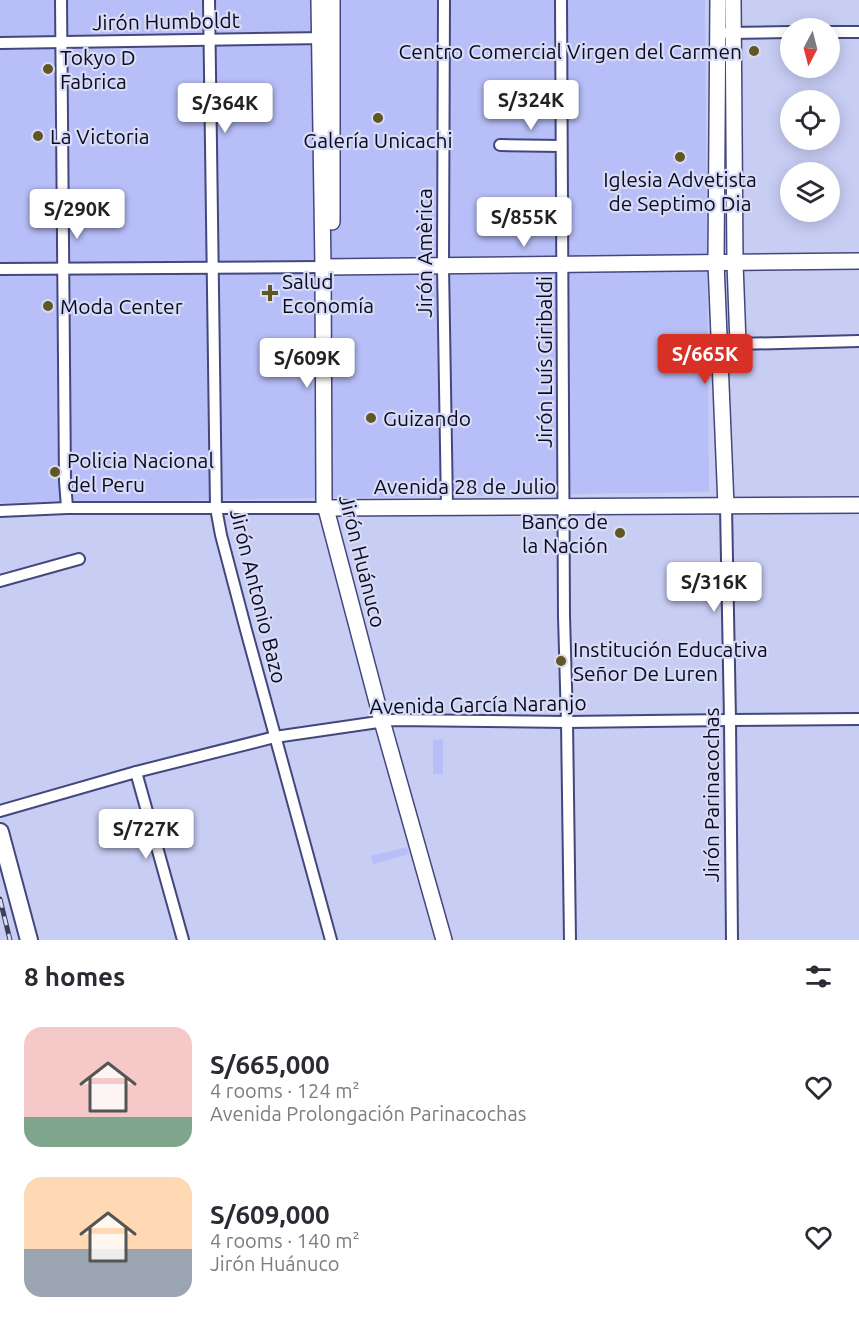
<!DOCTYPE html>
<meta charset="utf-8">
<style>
:root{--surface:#fff;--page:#f2f2f3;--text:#2b2b33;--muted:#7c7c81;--accent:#d93025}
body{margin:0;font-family:Ubuntu,sans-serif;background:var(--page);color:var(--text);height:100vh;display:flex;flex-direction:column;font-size:22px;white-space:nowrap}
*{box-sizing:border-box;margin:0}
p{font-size:20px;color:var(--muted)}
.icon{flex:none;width:33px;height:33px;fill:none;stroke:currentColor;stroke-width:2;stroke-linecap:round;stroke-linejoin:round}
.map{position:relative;height:940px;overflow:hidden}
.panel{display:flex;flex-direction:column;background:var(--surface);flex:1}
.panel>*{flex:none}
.needle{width:39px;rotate:187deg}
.buttons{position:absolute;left:780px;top:18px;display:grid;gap:12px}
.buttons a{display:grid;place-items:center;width:60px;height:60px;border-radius:50%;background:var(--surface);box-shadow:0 3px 15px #0003;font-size:30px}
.price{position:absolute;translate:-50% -51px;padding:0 14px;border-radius:6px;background:#fff;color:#222;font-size:20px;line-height:39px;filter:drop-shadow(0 2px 3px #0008)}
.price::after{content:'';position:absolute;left:50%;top:36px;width:18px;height:14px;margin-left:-9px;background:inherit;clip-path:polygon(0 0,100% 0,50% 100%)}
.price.current{background:var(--accent);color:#fff}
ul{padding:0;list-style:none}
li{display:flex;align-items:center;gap:18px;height:150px;padding:0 24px}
li span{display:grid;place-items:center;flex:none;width:168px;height:120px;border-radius:18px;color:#555}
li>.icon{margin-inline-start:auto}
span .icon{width:72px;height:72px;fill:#fffc;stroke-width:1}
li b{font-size:26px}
h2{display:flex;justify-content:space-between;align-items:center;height:72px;padding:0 24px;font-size:26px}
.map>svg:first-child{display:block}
.built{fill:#b8bff8}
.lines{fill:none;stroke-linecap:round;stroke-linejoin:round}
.street-casing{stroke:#43477d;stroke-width:14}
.secondary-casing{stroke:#43477d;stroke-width:18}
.primary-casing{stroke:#43477d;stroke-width:20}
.street{stroke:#fff;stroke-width:10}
.secondary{stroke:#fff;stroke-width:15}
.primary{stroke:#fff;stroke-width:16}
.rail-casing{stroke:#3c3e58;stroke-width:5}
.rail{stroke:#d7dbf5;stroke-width:3;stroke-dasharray:9;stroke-linecap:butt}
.poi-dot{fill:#605723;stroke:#d7dbf5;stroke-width:2}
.labels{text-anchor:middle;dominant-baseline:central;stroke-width:4.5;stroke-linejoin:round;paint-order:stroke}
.street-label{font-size:21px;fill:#090a1f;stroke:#d7dbf5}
.poi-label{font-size:21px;fill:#090a1f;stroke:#d7dbf5;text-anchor:start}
</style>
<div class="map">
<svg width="859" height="940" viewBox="0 0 859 940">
<rect width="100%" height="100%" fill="#c8cdf4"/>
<!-- built -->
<g class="built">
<path d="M 0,0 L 705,0 L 709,492 L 0,503 Z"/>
<path d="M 443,739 L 443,774 L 433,774 L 433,740 Z"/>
<path d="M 407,847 L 409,854 L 373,864 L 371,856 Z"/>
</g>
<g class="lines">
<!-- street casing -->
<g class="street-casing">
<g id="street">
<path d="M 61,0 L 65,481 L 67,508"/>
<path d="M 209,0 L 216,508 L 221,535 L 246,630 L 331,940"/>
<path d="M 444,0 L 443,266 L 447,507"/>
<path d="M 561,0 L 564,616 L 567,722 L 570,940"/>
<path d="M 830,32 L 859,32"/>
<path d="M 727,33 L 790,32"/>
<path d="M 0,43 L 327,38"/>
<path d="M 500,145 L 561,146"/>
<path d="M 0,269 L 323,267"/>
<path d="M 738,344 L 859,341"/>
<path d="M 726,506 L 730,720 L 732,940"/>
<path d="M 0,511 L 67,508 L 325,508"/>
<path d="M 0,581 L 79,559"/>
<path d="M 136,772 L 183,940"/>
<path d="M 0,811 L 136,772 L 275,737 L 392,720 L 567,722 L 730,720 L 859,719"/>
</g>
</g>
<!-- secondary casing -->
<g class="secondary-casing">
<g id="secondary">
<path d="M 319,0 L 323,267 L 324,501 L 382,721 L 444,940"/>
<path d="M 332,0 L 332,222"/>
<path d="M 718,0 L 716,263 L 726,506"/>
<path d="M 733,0 L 735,263 L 738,344"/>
<path d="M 323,267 L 859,261"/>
<path d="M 325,508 L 859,505"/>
</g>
</g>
<!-- primary casing -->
<g class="primary-casing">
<path id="primary" d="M 0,832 L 29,940"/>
</g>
<!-- street -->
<use href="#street" class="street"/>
<!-- secondary -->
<use href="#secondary" class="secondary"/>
<!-- primary -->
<use href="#primary" class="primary"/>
<!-- rail casing -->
<g class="rail-casing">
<path id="rail" d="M 0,899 L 10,940"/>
</g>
<!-- rail -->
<use href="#rail" class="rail"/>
</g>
<!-- markers -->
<g class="poi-dot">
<circle cx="754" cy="51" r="6"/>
<circle cx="48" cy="69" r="6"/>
<circle cx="378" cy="118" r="6"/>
<circle cx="38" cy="136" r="6"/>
<circle cx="680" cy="157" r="6"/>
<path d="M267 284h6v6h6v6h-6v6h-6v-6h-6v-6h6z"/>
<circle cx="48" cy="306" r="6"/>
<circle cx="371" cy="418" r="6"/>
<circle cx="55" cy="472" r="6"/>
<circle cx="620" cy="533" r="6"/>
<circle cx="561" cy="661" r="6"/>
</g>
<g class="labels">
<!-- street labels -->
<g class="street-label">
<text transform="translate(166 21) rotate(-1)">Jirón Humboldt</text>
<text transform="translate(424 253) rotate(-90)">Jirón Amèrica</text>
<text transform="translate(544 362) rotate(-90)">Jirón Luís Giribaldi</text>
<text x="465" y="486">Avenida 28 de Julio</text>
<text transform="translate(363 561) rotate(76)">Jirón Huánuco</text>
<text transform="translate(259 596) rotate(76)">Jirón Antonio Bazo</text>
<text transform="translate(478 704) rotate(-1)">Avenida García Naranjo</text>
<text transform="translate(711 795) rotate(-90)">Jirón Parinacochas</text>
</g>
<!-- poi labels -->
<g class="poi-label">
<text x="742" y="51" text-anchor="end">Centro Comercial Virgen del Carmen</text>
<text x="60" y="57">Tokyo D<tspan x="60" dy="24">Fabrica</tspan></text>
<text x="50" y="136">La Victoria</text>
<text x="378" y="140" text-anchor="middle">Galería Unicachi</text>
<text x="680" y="179" text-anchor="middle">Iglesia Advetista<tspan x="680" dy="24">de Septimo Dia</tspan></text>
<text x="282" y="281">Salud<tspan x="282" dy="24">Economía</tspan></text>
<text x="60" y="306">Moda Center</text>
<text x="383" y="418">Guizando</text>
<text x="67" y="460">Policia Nacional<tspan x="67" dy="24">del Peru</tspan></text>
<text x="608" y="521" text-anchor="end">Banco de<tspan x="608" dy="24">la Nación</tspan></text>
<text x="573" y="649">Institución Educativa<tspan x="573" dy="24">Señor De Luren</tspan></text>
</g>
</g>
</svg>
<div class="buttons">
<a><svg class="needle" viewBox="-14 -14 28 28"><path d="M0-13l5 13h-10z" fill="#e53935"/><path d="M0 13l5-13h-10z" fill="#7c7c81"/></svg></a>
<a><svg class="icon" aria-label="locate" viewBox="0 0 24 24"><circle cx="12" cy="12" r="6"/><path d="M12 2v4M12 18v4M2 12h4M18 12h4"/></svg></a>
<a><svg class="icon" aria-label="layers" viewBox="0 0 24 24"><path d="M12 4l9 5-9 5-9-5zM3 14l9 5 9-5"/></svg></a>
</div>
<b class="price" style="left:531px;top:131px">S/324K</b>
<b class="price" style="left:225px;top:134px">S/364K</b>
<b class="price" style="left:77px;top:240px">S/290K</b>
<b class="price" style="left:524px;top:248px">S/855K</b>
<b class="price current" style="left:705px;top:385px">S/665K</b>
<b class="price" style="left:307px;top:389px">S/609K</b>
<b class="price" style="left:714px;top:613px">S/316K</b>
<b class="price" style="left:146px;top:860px">S/727K</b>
</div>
<section class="panel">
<h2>8 homes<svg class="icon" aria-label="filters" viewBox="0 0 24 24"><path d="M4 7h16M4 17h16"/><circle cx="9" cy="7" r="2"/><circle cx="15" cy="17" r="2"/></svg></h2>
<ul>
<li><span style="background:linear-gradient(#f6c9c9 75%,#7fa58c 0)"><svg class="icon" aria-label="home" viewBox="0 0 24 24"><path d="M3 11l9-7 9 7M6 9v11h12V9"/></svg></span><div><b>S/665,000</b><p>4 rooms · 124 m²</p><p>Avenida Prolongación Parinacochas</p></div><svg class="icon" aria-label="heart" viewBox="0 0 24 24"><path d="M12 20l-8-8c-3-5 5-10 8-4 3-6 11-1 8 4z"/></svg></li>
<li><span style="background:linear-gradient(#ffd9b3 60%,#9aa5b1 0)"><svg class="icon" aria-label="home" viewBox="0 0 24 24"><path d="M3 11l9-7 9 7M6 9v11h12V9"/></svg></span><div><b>S/609,000</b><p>4 rooms · 140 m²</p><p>Jirón Huánuco</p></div><svg class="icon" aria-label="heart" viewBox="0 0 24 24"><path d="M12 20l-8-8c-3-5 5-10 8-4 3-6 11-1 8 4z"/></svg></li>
</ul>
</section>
